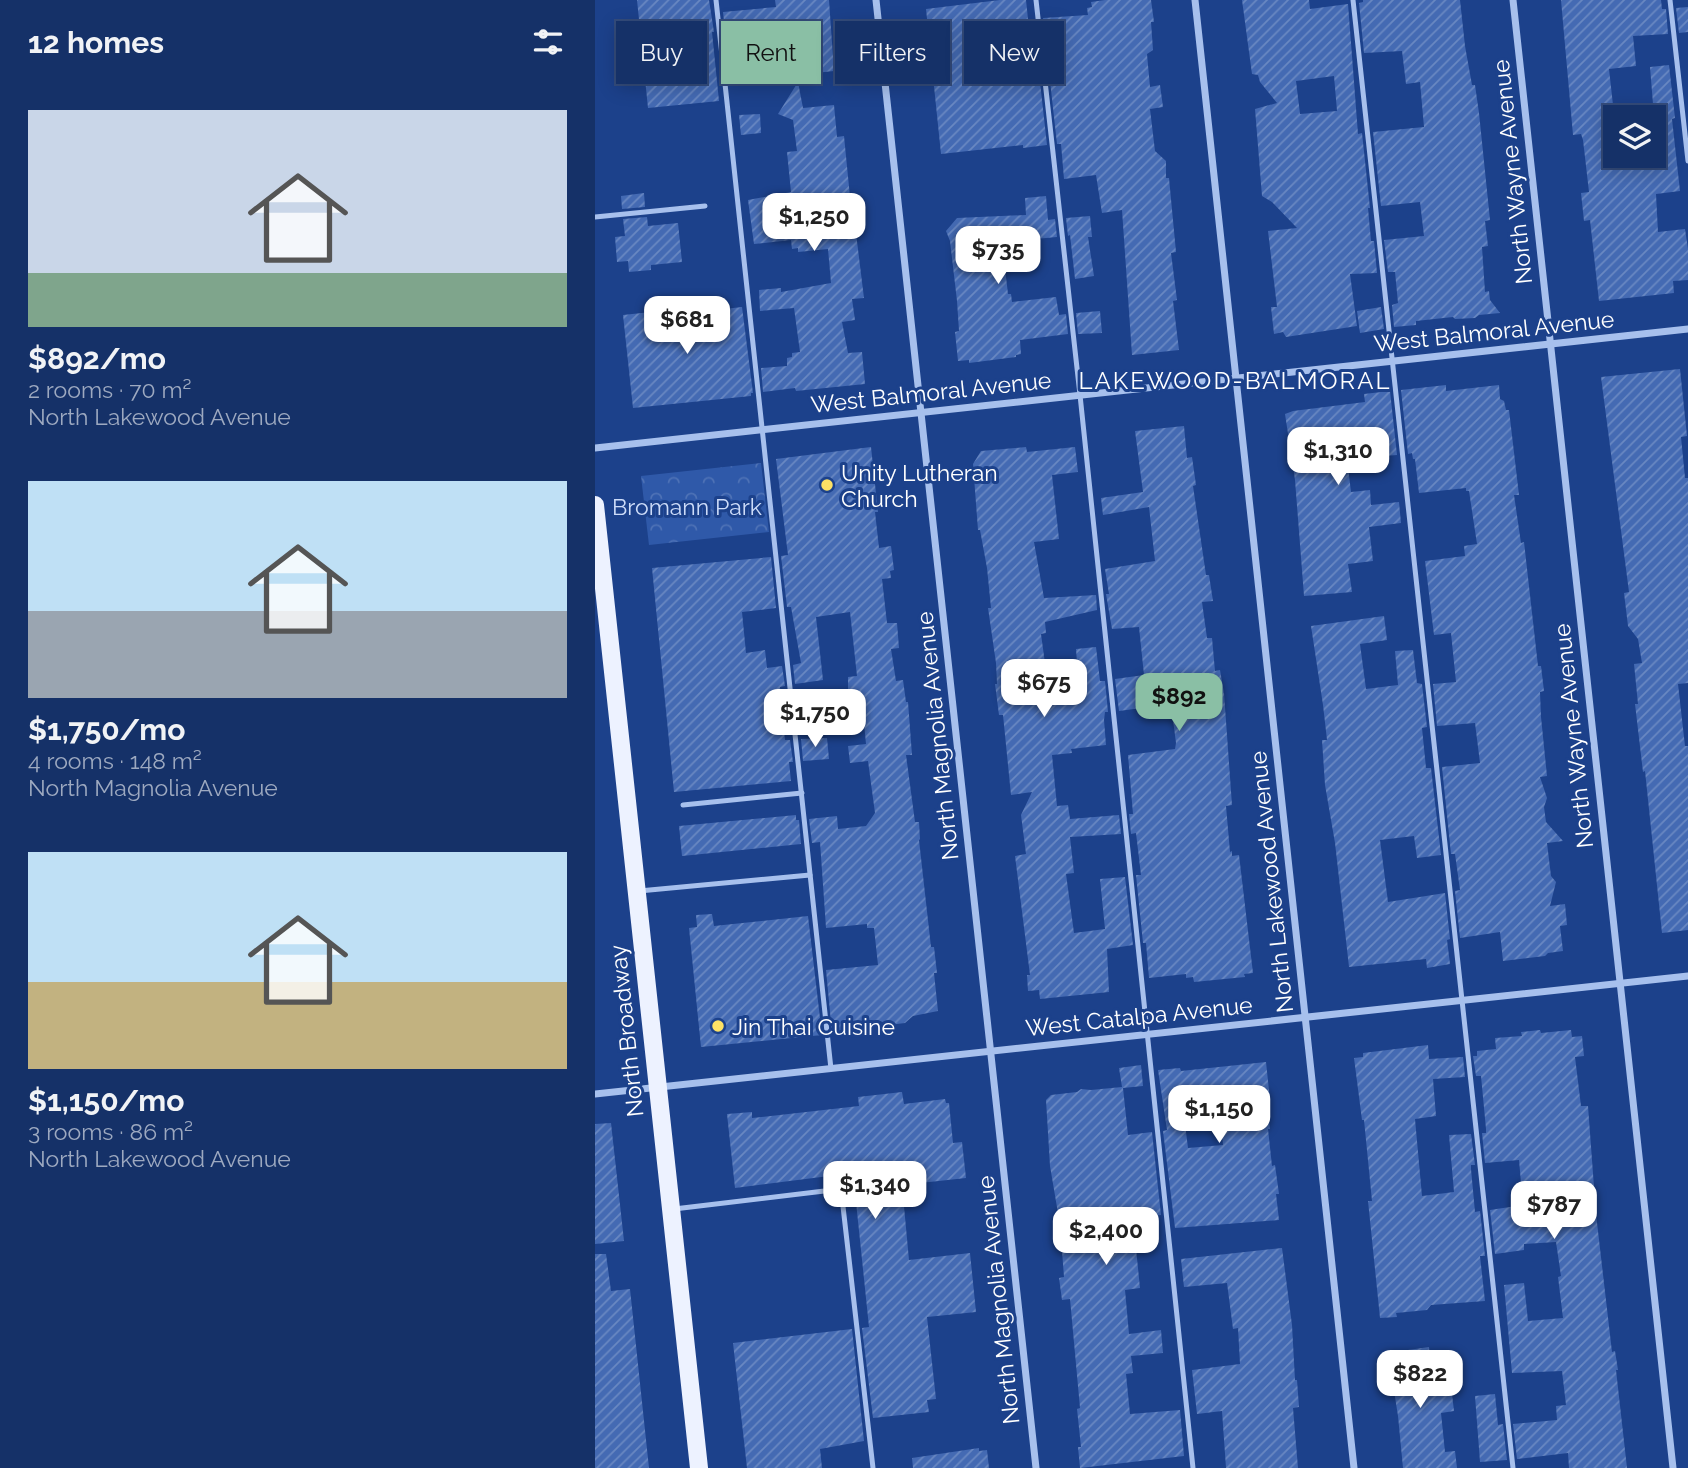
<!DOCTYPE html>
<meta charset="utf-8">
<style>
:root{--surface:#153168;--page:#223d71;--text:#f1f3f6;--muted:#9da9c0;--line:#344c7c;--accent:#8abfa5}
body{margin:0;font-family:Raleway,sans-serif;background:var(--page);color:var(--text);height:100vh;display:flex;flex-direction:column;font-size:26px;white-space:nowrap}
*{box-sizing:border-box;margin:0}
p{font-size:23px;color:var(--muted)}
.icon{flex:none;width:38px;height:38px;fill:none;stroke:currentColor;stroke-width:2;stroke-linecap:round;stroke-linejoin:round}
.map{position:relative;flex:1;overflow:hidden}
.sheet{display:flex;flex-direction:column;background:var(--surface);width:595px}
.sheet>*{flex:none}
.hud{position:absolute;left:21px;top:21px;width:665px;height:63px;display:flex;gap:14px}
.tools{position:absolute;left:1008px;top:105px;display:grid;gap:14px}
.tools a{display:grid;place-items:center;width:63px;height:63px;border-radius:0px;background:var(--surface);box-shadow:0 4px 18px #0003,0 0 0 2px var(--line);font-size:35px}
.price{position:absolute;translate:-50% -60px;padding:0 16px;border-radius:14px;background:#fff;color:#222;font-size:23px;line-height:46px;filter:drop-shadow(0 2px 4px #0008)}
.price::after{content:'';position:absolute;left:50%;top:42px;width:21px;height:16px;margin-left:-10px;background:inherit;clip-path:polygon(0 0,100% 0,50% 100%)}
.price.on{background:var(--accent);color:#111}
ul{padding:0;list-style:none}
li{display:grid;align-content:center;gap:14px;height:371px;padding:0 28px}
li span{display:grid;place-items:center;height:217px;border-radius:0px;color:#555}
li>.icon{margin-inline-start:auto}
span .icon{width:126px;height:126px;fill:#fffc;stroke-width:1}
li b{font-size:30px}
h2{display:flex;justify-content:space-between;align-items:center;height:84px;padding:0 28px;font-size:30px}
.chip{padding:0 24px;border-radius:0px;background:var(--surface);box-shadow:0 4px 18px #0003,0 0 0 2px var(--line);font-size:24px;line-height:63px}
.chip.on{background:var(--accent);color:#111}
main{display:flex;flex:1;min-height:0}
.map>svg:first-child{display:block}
.park{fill:url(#park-crowns)}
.building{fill:url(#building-hatch);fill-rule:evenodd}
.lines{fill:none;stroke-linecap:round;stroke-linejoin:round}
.lane{stroke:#a7c0ed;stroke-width:5}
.street{stroke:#a7c0ed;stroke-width:7}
.primary{stroke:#edf2ff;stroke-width:18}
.poi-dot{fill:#fde165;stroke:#1c418b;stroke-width:2.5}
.labels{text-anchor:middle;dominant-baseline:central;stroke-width:6;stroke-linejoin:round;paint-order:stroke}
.street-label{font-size:23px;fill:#fff;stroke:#1c418b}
.poi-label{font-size:23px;fill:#fff;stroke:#1c418b;text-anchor:start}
.park-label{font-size:23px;fill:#cddcf9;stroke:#1c418b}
.neighbourhood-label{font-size:24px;letter-spacing:2px;fill:#fff;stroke:#1c418b}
</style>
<main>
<section class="sheet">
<h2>12 homes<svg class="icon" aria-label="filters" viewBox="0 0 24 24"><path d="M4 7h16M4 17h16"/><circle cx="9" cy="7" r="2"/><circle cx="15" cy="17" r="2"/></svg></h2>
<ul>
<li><span style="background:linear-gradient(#c9d6e8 75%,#7fa58c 0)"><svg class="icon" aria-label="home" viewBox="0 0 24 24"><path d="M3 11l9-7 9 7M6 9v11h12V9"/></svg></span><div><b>$892/mo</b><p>2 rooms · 70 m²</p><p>North Lakewood Avenue</p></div></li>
<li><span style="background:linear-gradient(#bfe0f5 60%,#9aa5b1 0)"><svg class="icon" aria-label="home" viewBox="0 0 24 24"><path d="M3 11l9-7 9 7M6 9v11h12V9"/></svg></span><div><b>$1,750/mo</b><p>4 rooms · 148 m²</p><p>North Magnolia Avenue</p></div></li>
<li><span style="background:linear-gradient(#bfe0f5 60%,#c2b280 0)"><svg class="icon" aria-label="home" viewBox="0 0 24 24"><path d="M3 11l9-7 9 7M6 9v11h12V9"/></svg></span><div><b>$1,150/mo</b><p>3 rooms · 86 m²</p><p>North Lakewood Avenue</p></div></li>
</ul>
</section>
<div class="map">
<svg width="1093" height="1468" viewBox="0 0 1093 1468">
<defs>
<pattern id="park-crowns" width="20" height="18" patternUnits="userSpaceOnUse" patternTransform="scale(1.75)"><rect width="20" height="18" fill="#2f59a9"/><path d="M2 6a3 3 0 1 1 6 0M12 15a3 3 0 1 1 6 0" fill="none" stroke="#4e72b6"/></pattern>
<pattern id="building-hatch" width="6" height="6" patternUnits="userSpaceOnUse" patternTransform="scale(1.75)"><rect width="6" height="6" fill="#446ab3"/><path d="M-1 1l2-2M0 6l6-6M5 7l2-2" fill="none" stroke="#6988c2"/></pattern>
</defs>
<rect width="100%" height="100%" fill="#1c418b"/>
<!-- park -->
<path class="park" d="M 166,463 L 174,532 L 54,545 L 46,476 Z"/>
<!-- building -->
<g class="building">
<path d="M 42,0 L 114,0 L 119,32 L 117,32 L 124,101 L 53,108 Z"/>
<path d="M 180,0 L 234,0 L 239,71 L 183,77 L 178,26 L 130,31 L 128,12 L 181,7 Z"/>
<path d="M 405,0 L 431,0 L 433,19 L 438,19 L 452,145 L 428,148 L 428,145 L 346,154 L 331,9 Z"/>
<path d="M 510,0 L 556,0 L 559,22 L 556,22 L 558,50 L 552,54 L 555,87 L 565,85 L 568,107 L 555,109 L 560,151 L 571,161 L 571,178 L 574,178 L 581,252 L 576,253 L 582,300 L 578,301 L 584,350 L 537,355 L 527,210 L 507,213 L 501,175 L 469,179 L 466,144 L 462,144 L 448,18 L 493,15 L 492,8 L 497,7 L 496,2 Z"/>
<path d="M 647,0 L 714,0 L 715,9 L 753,4 L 763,134 L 767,133 L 775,208 L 773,208 L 776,241 L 779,241 L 782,273 L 755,274 L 762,326 L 691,337 L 688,332 L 679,334 L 676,307 L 682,307 L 673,231 L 702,228 L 677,202 L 667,196 L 660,109 L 682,103 L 665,82 L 663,75 L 657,74 ZM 739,76 L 742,111 L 705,114 L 701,81 Z"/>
<path d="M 768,0 L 865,0 L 870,46 L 877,85 L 880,85 L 884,113 L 895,220 L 890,221 L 893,246 L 887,247 L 890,292 L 894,291 L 895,300 L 905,313 L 884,315 L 880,318 L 860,319 L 858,317 L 821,321 L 821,325 L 799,327 L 797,305 L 803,303 L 800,272 L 793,272 L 789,240 L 829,236 L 825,202 L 786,206 L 778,132 L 829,127 L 825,82 L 811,84 L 807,51 L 769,53 L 764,3 L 768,2 Z"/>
<path d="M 966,0 L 1066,0 L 1067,9 L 1071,9 L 1073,34 L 1038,36 L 1041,66 L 1014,69 L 1018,105 L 1020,105 L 1020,156 L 1062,156 L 1056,105 L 1058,104 L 1055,67 L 1074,65 L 1080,118 L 1077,119 L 1085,191 L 1061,194 L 1063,232 L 1090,229 L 1093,249 L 1093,280 L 1078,281 L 1079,293 L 1004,301 L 995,220 L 989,221 L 986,193 L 994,192 L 988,140 L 986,134 L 978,135 Z"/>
<path d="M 1093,7 L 1093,32 L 1084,33 L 1081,8 Z"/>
<path d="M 203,82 L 208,108 L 239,105 L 242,137 L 249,136 L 257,217 L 259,217 L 269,298 L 257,299 L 260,320 L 247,322 L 253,353 L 267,352 L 270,384 L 201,391 L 200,388 L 168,392 L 166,368 L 192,366 L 192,358 L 197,357 L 197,353 L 205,352 L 199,308 L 165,311 L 164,290 L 186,288 L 186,292 L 236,283 L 233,249 L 203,252 L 203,248 L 197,249 L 196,240 L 159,244 L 153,200 L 196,192 L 192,152 L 202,151 L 198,120 L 183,114 Z"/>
<path d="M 165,114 L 166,133 L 146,135 L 144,115 Z"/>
<path d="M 49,193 L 50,207 L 27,209 L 26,196 Z"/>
<path d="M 451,196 L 453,220 L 460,219 L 462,237 L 407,242 L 413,294 L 416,294 L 417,302 L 461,297 L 464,315 L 471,314 L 473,334 L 425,340 L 426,354 L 421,355 L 421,357 L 374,363 L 374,360 L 363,361 L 360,332 L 364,331 L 362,301 L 355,241 L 351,231 L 362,218 L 431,215 L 430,198 Z"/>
<path d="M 495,216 L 497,237 L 493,237 L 499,276 L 480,279 L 475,235 L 473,236 L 471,218 Z"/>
<path d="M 52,217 L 53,226 L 83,223 L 87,262 L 56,265 L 56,270 L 34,272 L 33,261 L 22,262 L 20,237 L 30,236 L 28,219 Z"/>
<path d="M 147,307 L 158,393 L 156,393 L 156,396 L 38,408 L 28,315 L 93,308 L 94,313 Z"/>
<path d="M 786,307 L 789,329 L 765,333 L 762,311 Z"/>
<path d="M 505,311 L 507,333 L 483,334 L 481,313 Z"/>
<path d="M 1085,369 L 1092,436 L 1086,437 L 1090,478 L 1093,478 L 1093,683 L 1083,684 L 1090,746 L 1093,746 L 1093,930 L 1067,933 L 1050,771 L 1048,772 L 1040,704 L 1043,704 L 1039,664 L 1047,663 L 1043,639 L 1033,626 L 1029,593 L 1034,592 L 1006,377 Z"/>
<path d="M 851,385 L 851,391 L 904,385 L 905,399 L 909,401 L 911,410 L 914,410 L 924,495 L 919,495 L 926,543 L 929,542 L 943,666 L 946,666 L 949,691 L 945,692 L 946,717 L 952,776 L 945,777 L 952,798 L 949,807 L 951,822 L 968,841 L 952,843 L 956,876 L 961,882 L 955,906 L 970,904 L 972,925 L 965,926 L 968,951 L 953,953 L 950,956 L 908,961 L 905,932 L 865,938 L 860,891 L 865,890 L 860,854 L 856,854 L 847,767 L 885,763 L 880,723 L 842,726 L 838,684 L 861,682 L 856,633 L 839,635 L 830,561 L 870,556 L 869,546 L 882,544 L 874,491 L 871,491 L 871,488 L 824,493 L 820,459 L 818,459 L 817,453 L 813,454 L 806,390 Z"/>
<path d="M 795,391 L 802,455 L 752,459 L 756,492 L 775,490 L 776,505 L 804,502 L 806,523 L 774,527 L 778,561 L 753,564 L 757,592 L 709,596 L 700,480 L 690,414 L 698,411 L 770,402 L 769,394 Z"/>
<path d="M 589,426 L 592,458 L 597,457 L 601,485 L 598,486 L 611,575 L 614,575 L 618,601 L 607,602 L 612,638 L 617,638 L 620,671 L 625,670 L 629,693 L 637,805 L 631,806 L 635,852 L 637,851 L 637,856 L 644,855 L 658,973 L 649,974 L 650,977 L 599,982 L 598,977 L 591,978 L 591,974 L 554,978 L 551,943 L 548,943 L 541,875 L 546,875 L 541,833 L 536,834 L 534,814 L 538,814 L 533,755 L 580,749 L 581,743 L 576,704 L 524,711 L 520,679 L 549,675 L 544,627 L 517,629 L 511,594 L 514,594 L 510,569 L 560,561 L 554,507 L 508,515 L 506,498 L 548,492 L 540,431 Z"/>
<path d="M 276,447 L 283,512 L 280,512 L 284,548 L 296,546 L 299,570 L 295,571 L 296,578 L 287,579 L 292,623 L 302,623 L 304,648 L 296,649 L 301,681 L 308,680 L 311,702 L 313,702 L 317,755 L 311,755 L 320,822 L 324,822 L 325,839 L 324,840 L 336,947 L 339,947 L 342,973 L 339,973 L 343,1011 L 318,1016 L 310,1023 L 294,1025 L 283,1020 L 261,1022 L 262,1030 L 237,1033 L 231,970 L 283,965 L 279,928 L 272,928 L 272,924 L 231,928 L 225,842 L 217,843 L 214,819 L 242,816 L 243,829 L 271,826 L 280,813 L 273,761 L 255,763 L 253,746 L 271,744 L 267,702 L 263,702 L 253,691 L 253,677 L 262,676 L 255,612 L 221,617 L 228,680 L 200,684 L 198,665 L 206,663 L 196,607 L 192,607 L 186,556 L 193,555 L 181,459 Z"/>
<path d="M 431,447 L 432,452 L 480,447 L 483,472 L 457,475 L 464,539 L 439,542 L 449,598 L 501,595 L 502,610 L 450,622 L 451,633 L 446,634 L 452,678 L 483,676 L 481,649 L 501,647 L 505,681 L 510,681 L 513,712 L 510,712 L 509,720 L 511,745 L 476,749 L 477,753 L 457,755 L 462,806 L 473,805 L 475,819 L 524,815 L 526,834 L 475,837 L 479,873 L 471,874 L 479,933 L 510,929 L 505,879 L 530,877 L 538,945 L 512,949 L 514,992 L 445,999 L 444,990 L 433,991 L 432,975 L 435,975 L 420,856 L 431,854 L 426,815 L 437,792 L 416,795 L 408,715 L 404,715 L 400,684 L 402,684 L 401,663 L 393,608 L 396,608 L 392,568 L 385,530 L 383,530 L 378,464 L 386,451 Z"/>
<path d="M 176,557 L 181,608 L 147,612 L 151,653 L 170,650 L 172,668 L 187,666 L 190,686 L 185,687 L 190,740 L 195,740 L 198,762 L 194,762 L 196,781 L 79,792 L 57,568 Z"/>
<path d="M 789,616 L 792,640 L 765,644 L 771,689 L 803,685 L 800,651 L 818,650 L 822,683 L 827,684 L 832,727 L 827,728 L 831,768 L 836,768 L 846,855 L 822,858 L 819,836 L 785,840 L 793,902 L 850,893 L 855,939 L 852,940 L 855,964 L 832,968 L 831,959 L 754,967 L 740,843 L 730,785 L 727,740 L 732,740 L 728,705 L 716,626 Z"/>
<path d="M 232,738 L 234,759 L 208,761 L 206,739 Z"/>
<path d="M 201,815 L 201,820 L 204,820 L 206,844 L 87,856 L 84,826 Z"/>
<path d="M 117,914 L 119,926 L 213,916 L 227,1035 L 106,1047 L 94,928 L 102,927 L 101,915 Z"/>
<path d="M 945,1030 L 946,1033 L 976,1030 L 977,1037 L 987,1036 L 989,1056 L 980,1057 L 986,1106 L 993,1106 L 1001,1214 L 1017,1352 L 1020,1351 L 1023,1370 L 1021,1370 L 1032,1468 L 974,1468 L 973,1453 L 922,1459 L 918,1424 L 962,1420 L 961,1406 L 971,1405 L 967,1371 L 917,1373 L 909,1285 L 929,1283 L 933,1321 L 968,1318 L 963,1277 L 966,1276 L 961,1242 L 929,1244 L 929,1250 L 900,1254 L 895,1210 L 928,1205 L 924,1160 L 890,1163 L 887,1133 L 891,1133 L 891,1129 L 886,1076 L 881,1076 L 878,1056 L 882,1056 L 882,1051 L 901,1049 L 900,1038 L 927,1036 L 926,1032 Z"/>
<path d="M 833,1045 L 834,1059 L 868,1057 L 870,1077 L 838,1079 L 841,1116 L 820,1119 L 827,1196 L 859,1192 L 854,1135 L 876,1134 L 880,1165 L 876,1165 L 876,1169 L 880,1212 L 885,1211 L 890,1256 L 885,1256 L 890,1301 L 836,1305 L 832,1310 L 801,1313 L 802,1317 L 785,1318 L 773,1201 L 777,1201 L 769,1120 L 767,1120 L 759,1058 L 768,1057 L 768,1053 Z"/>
<path d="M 671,1062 L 675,1100 L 671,1100 L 675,1129 L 673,1129 L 677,1166 L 680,1165 L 684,1194 L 681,1194 L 684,1220 L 580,1228 L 568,1131 L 572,1130 L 563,1070 L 585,1068 L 586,1071 ZM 624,1105 L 628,1145 L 593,1148 L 588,1108 Z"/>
<path d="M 546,1065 L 548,1086 L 528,1088 L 533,1135 L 557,1132 L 566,1215 L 538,1219 L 545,1288 L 530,1290 L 534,1334 L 566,1330 L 568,1353 L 536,1356 L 538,1373 L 531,1374 L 535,1414 L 585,1410 L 589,1456 L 485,1468 L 483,1447 L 486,1447 L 482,1409 L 485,1408 L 475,1299 L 467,1300 L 464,1278 L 469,1277 L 465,1225 L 455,1166 L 451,1100 L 456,1095 L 482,1092 L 486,1089 L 496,1090 L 527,1087 L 524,1068 Z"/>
<path d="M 307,1092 L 309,1104 L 350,1099 L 351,1103 L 354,1103 L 358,1143 L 367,1142 L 371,1178 L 307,1185 L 314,1260 L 375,1253 L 381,1312 L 332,1317 L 341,1399 L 332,1400 L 334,1412 L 278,1418 L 267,1328 L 274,1327 L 258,1173 L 140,1188 L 132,1114 L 157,1112 L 157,1118 L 264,1106 L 263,1097 Z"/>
<path d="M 16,1123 L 29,1241 L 0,1244 L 0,1124 Z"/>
<path d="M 687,1248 L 697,1325 L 700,1380 L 702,1380 L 704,1407 L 698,1408 L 703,1468 L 631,1468 L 627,1411 L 602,1414 L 597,1370 L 645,1364 L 643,1328 L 638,1329 L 632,1283 L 589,1287 L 586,1259 Z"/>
<path d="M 0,1254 L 11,1254 L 16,1291 L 35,1289 L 54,1468 L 0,1468 Z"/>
<path d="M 257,1329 L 269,1441 L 225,1449 L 227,1468 L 152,1468 L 138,1343 Z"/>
<path d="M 834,1347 L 837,1386 L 849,1385 L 850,1394 L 857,1394 L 859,1411 L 846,1413 L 850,1452 L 860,1451 L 862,1468 L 808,1468 L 803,1416 L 797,1378 L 794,1378 L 792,1353 Z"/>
<path d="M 900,1394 L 903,1425 L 908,1424 L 912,1460 L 885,1462 L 880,1396 Z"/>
<path d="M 384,1448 L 384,1451 L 392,1450 L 394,1468 L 318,1468 L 317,1458 Z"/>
</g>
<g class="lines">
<!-- lane -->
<g class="lane">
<path d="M 121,0 L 236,1069"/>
<path d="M 441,0 L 485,395 L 598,1468"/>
<path d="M 758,0 L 918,1468"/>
<path d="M 1075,0 L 1093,161"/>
<path d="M 0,217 L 110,206"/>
<path d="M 88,805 L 207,793"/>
<path d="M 44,891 L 215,875"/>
<path d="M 79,1209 L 246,1189 L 278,1468"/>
</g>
<!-- street -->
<g class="street">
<path d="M 281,0 L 441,1468"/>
<path d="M 600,0 L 759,1468"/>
<path d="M 918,0 L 1078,1468"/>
<path d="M 0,448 L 1093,329"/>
<path d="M 0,1094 L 1093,976"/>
</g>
<!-- primary -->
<path class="primary" d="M 0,505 L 104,1468"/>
</g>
<!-- markers -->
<g class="poi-dot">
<circle cx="232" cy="485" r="7"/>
<circle cx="123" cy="1026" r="7"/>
</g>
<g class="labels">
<!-- street labels -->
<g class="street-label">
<text transform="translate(917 172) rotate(-96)">North Wayne Avenue</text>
<text transform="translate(899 331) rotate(-6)">West Balmoral Avenue</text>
<text transform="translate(336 392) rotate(-6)">West Balmoral Avenue</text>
<text transform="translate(342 736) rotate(-96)">North Magnolia Avenue</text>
<text transform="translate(978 736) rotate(-96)">North Wayne Avenue</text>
<text transform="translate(676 882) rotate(-96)">North Lakewood Avenue</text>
<text transform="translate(544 1016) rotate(-6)">West Catalpa Avenue</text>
<text transform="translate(31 1031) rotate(-96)">North Broadway</text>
<text transform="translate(403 1300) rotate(-96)">North Magnolia Avenue</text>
</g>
<!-- poi labels -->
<g class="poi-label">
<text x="246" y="472">Unity Lutheran<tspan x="246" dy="26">Church</tspan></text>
<text x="137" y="1026">Jin Thai Cuisine</text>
</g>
<!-- park labels -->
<g class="park-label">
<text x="92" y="506">Bromann Park</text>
</g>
<!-- neighbourhood labels -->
<g class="neighbourhood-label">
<text x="640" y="380">LAKEWOOD-BALMORAL</text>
</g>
</g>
</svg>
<div class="tools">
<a><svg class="icon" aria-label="layers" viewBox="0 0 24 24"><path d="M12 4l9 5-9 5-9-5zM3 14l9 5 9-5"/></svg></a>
</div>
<b class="price" style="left:219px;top:253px">$1,250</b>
<b class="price" style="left:403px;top:286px">$735</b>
<b class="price" style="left:92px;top:356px">$681</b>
<b class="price" style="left:743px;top:487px">$1,310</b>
<b class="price" style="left:449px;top:719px">$675</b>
<b class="price on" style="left:584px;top:733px">$892</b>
<b class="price" style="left:220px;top:749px">$1,750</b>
<b class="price" style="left:624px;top:1145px">$1,150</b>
<b class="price" style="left:280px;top:1221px">$1,340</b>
<b class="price" style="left:959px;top:1241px">$787</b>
<b class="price" style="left:511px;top:1267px">$2,400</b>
<b class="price" style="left:825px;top:1410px">$822</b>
<div class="hud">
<a class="chip">Buy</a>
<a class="chip on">Rent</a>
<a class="chip">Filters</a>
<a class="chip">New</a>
</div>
</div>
</main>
